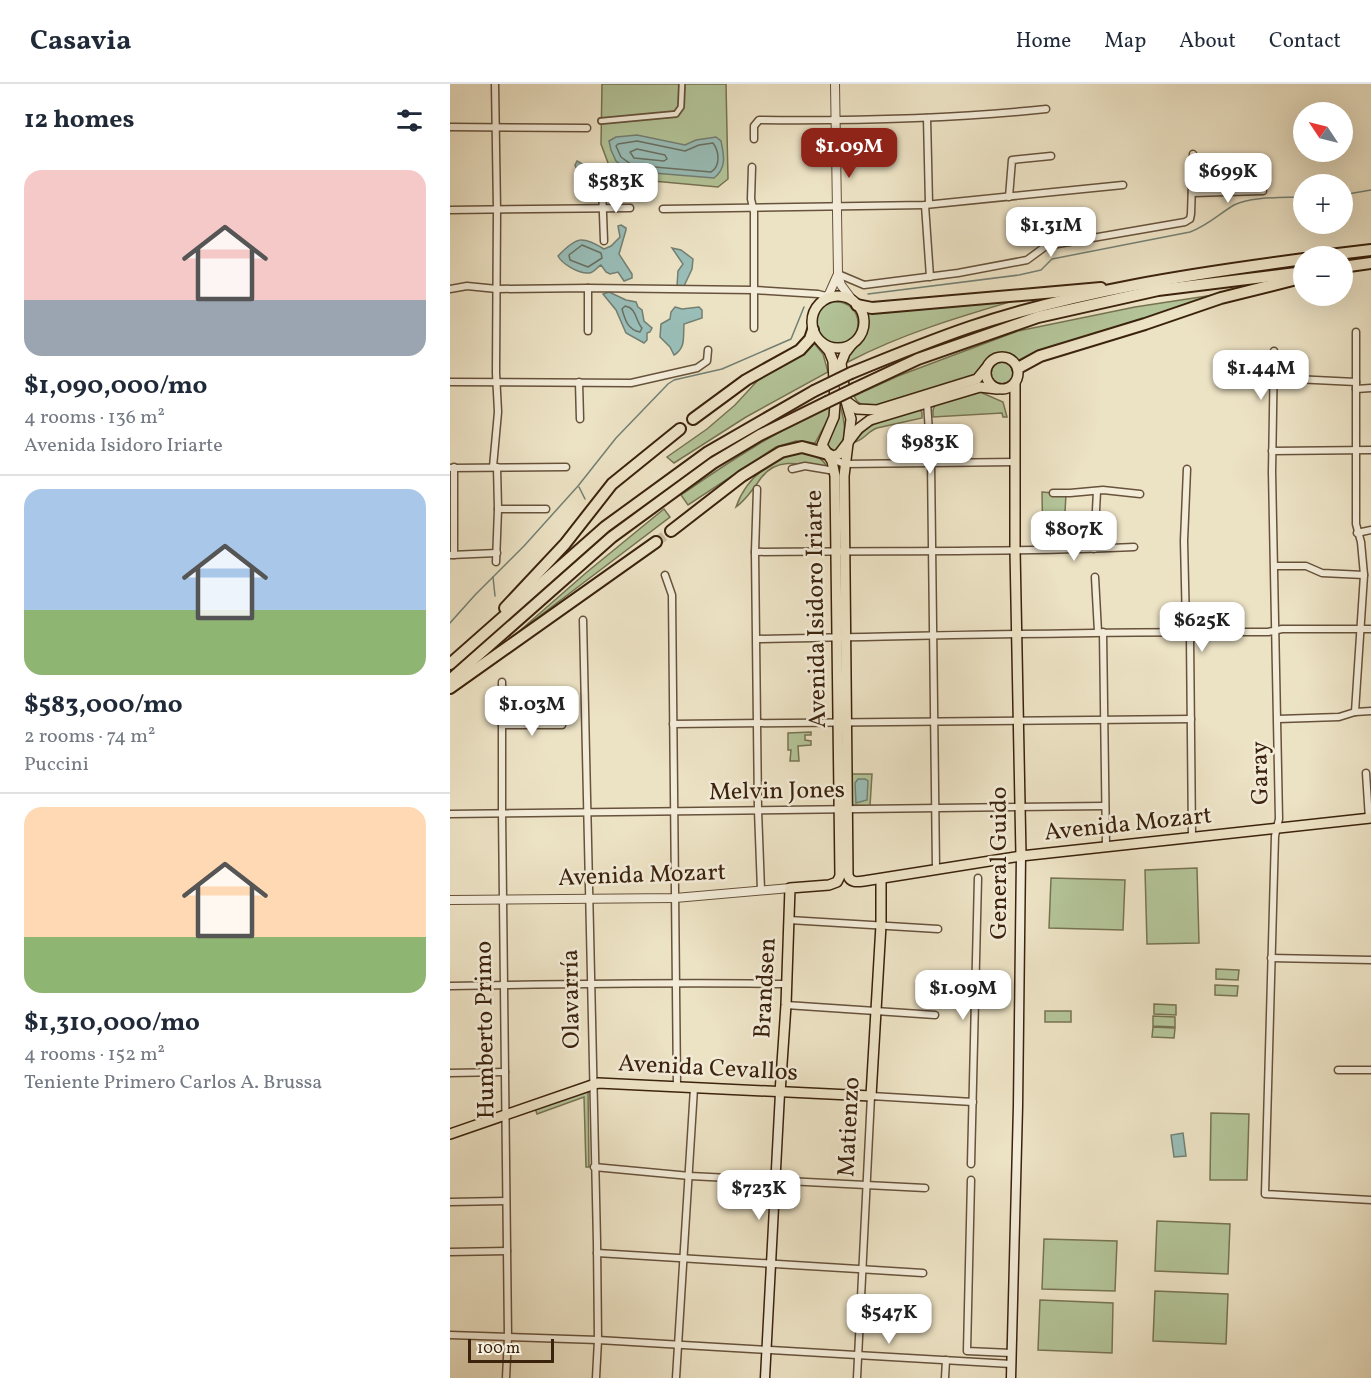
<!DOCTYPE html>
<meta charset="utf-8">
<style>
:root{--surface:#fff;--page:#f6f6f7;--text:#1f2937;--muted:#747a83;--line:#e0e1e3;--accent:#8f2418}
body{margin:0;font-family:Vollkorn,serif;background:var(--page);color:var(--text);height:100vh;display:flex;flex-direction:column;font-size:22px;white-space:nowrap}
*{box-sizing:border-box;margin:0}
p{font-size:20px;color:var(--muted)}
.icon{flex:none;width:33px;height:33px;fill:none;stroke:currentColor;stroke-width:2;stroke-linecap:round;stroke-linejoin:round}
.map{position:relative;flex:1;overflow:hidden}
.panel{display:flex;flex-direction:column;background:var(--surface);width:450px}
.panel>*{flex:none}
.needle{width:39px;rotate:305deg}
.buttons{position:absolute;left:843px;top:18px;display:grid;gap:12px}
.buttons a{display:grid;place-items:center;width:60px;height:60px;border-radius:50%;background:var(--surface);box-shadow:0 6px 24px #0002;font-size:30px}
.scale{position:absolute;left:18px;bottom:15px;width:86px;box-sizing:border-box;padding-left:6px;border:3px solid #3b220d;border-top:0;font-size:16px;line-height:21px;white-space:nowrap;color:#3b220d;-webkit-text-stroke:4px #f3ecd9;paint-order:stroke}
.price{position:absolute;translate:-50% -51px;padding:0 14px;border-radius:12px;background:#fff;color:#222;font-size:20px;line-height:39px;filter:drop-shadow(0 2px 3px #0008)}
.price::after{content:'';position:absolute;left:50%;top:36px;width:18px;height:14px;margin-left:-9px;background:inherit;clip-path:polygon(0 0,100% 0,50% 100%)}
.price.active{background:var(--accent);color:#fff}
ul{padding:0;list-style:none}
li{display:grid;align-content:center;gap:12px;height:318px;padding:0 24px}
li+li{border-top:2px solid var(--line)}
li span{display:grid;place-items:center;height:186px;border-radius:18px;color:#555}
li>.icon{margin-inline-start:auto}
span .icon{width:108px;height:108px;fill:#fffc;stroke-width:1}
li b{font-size:26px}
h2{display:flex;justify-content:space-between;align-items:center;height:72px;padding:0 24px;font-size:26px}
header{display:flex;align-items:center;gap:36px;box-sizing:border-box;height:84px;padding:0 30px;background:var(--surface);border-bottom:2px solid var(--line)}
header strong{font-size:28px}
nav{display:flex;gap:33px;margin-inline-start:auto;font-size:21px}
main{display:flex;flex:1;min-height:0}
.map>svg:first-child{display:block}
.green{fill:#b3c498;stroke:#777352;stroke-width:1.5}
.water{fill:#99bdb7;stroke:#737f73;stroke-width:1.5}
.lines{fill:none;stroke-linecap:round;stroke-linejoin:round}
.shore{stroke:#6a7062;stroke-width:1.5}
.stream{stroke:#737f73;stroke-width:1.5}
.motorway-tunnel{stroke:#c9bc9f;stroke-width:10;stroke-dasharray:10 5;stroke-linecap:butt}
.pedestrian-casing{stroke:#67523b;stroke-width:8}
.minor-casing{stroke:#67523b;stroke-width:9}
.tertiary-casing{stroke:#67523b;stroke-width:10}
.secondary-casing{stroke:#3b220d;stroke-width:11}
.primary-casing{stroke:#3b220d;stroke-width:12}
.motorway-casing{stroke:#3b220d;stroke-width:14}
.pedestrian{stroke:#f3ecd9;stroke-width:4.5}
.minor{stroke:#f3ecd9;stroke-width:6}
.tertiary{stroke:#f3ecd9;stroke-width:8}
.secondary{stroke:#f3ecd9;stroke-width:8}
.primary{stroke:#ece2c4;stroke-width:9}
.motorway{stroke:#ece2c4;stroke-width:10}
.motorway-bridge-casing{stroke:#3b220d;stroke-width:14;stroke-linecap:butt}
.motorway-bridge{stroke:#ece2c4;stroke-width:10}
.labels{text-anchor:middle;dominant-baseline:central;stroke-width:5;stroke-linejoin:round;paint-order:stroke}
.street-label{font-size:24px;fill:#3b220d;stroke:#f3ecd9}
</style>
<header>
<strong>Casavia</strong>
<nav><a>Home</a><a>Map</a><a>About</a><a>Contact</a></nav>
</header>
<main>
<section class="panel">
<h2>12 homes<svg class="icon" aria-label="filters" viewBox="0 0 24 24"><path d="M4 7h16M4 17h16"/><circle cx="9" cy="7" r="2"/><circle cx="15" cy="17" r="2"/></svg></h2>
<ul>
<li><span style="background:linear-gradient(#f6c9c9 70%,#9aa5b1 0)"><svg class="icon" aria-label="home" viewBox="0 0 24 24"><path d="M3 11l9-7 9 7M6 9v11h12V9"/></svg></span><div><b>$1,090,000/mo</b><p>4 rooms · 136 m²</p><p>Avenida Isidoro Iriarte</p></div></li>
<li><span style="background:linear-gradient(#a9c7e8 65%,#8fb573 0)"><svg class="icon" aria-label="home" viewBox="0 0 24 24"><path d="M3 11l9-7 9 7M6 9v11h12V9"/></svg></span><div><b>$583,000/mo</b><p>2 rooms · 74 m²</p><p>Puccini</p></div></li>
<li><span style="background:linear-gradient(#ffd9b3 70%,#8fb573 0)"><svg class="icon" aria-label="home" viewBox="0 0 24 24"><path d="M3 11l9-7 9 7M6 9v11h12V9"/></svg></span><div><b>$1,310,000/mo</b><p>4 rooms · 152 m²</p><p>Teniente Primero Carlos A. Brussa</p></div></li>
</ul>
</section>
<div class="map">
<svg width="921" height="1294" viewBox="0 0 921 1294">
<rect width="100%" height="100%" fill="#ece2c4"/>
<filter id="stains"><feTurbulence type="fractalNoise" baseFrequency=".00333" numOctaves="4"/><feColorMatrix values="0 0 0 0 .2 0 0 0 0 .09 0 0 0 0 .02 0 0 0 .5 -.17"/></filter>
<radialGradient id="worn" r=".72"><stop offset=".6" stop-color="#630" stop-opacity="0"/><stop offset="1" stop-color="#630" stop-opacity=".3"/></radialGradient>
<!-- green -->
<g class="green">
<path d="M 152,0 L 276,0 L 278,95 L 268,103 L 181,95 L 161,87 L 151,60 Z"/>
<path d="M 770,210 L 572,277 L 568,277 C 558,269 542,266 534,278 C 530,284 528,289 522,293 L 429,322 L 415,323 L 407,317 L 404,312 L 448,292 L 568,247 L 685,223 Z"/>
<path d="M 580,212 C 519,230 455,248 398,278 C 399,256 425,254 415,227 Z"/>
<circle cx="387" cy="239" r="21"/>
<path d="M 363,258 L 373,270 L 378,288 L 296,333 L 224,379 L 217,373 L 257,345 L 285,321 L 309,295 Z"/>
<circle cx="552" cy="288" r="14"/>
<path d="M 530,308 L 553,318 L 557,333 L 553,333 L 552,329 L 483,333 L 483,326 L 485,321 Z"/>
<path d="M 388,313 C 392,329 403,358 383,368 L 376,363 L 379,353 L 387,339 Z"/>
<path d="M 383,321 L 382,328 L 365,359 L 346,357 L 326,363 L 238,421 L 231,411 C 280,377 329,345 383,321 Z"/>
<path d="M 468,325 L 472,328 L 472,334 L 427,344 C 418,347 414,356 405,358 C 418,336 445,332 468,325 Z"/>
<path d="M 348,368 C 363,369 372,372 378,385 C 355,381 328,371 311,394 C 304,404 296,416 286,423 C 296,394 320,377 348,368 Z"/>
<path d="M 592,408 L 616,410 L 613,464 L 593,464 Z"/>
<path d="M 214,425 L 220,433 L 66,550 L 137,488 Z"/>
<path d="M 361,648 L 361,651 L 355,651 L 355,656 L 361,657 L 361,661 L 348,662 L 349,677 L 340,677 L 341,666 L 338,666 L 338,649 Z"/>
<path d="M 401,690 L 422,690 L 420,722 L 402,721 L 400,717 Z"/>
<path d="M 747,784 L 749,859 L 697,860 L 695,786 Z"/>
<path d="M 601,794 L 675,796 L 673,846 L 599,844 Z"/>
<path d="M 766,885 L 789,886 L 788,896 L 766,895 Z"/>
<path d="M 765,901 L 788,902 L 787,912 L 765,911 Z"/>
<path d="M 704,920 L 726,921 L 726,931 L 704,930 Z"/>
<rect x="595" y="927" width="26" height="11"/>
<path d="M 703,932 L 725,933 L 725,943 L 703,942 Z"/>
<path d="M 703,943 L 725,944 L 724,954 L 702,953 Z"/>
<path d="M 138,1004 L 139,1083 L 136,1083 L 134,1013 L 87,1030 L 85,1024 Z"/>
<path d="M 761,1029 L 799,1030 L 797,1096 L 760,1096 Z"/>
<path d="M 707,1137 L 780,1140 L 778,1190 L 705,1187 Z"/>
<path d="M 594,1155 L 667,1157 L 665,1207 L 592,1205 Z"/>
<path d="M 705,1207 L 778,1210 L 776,1260 L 703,1257 Z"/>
<path d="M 590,1216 L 663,1219 L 662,1269 L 588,1266 Z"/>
</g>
<!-- water -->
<g class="water">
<path d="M 187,51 L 235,61 L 246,56 L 266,53 L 271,57 C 274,71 277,84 264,94 L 179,87 L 166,77 L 161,66 L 159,57 L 166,53 Z"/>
<path d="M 127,77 L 145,87 L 147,92 L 139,104 L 134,105 L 125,81 Z"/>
<path d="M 171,141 L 176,144 L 176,146 L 169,170 L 182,190 L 182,194 L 174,197 L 168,188 L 160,190 L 156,188 L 151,181 C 147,183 144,189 139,189 C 129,190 112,180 108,172 C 126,153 132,151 154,165 L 161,162 L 170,153 L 168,142 Z"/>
<path d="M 222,164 L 231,166 L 243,175 L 242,185 L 234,202 L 227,202 L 228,187 L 233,180 Z"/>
<path d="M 159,208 L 176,216 L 186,218 L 188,223 L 192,226 L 194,237 L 202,244 L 200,248 L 197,249 L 197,256 L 194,259 L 176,249 L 166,226 L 153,210 Z"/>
<path d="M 225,223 L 232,225 L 249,223 L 252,226 L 252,234 L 234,240 C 233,253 236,264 224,271 L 220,263 L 210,253 L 211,240 L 220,235 L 221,228 Z"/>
<path d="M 408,695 L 415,695 L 418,697 L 417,716 L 406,719 L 405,699 Z"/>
<path d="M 733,1049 L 736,1072 L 724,1073 L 721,1051 Z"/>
</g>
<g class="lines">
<!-- shore -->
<g class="shore">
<path d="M 187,57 L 235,67 L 249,61 L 263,59 C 269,67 271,82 261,88 L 182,81 L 171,73 L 166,62 L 168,60 Z"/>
<path d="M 187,65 L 215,71 L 217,75 L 214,77 L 184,74 L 180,68 Z"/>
<path d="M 132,161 L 151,169 L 152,174 L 138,183 L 120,176 L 119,171 Z"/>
<path d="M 175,222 C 187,224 185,236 192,244 L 190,248 C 178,246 175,236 172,225 Z"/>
</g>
<!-- stream -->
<g class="stream">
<path d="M 892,111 L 921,106"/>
<path d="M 418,210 L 569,191 L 591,186 L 602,175 L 740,148 C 757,142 769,130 784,121 C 801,112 834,114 854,113"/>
<path d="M 129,403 L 135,415"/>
<path d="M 43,493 L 45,512"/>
<path d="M 0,539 L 25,511 L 74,462 L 128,402 L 166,354 L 218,300 L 224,296 L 272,285 L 341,255 L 354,223"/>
</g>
<!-- motorway-tunnel -->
<path class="motorway-tunnel" d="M 206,458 L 221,447"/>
<!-- pedestrian casing -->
<g class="pedestrian-casing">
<path id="pedestrian" d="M 151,37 L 226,30 L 231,23 L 232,0"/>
</g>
<!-- minor casing -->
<g class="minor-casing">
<g id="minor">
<path d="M 477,34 L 479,120"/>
<path d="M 0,43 L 137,44"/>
<path d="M 304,55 L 304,42 L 309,36 C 405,37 501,35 596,25"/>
<path d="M 302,83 L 301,115 L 304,128 L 304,244"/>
<path d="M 152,103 L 154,157"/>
<path d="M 742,109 L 813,107"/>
<path d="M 559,113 L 562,76 L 601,72"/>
<path d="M 475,121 L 480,193"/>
<path d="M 213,125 L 475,121 L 673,101"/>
<path d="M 0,126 L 180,124"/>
<path d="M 388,190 L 414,201 L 508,189 L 577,176 L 596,162 L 735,138 L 740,135 L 741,130 L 743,70"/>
<path d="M 0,205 L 17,202 L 47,205 L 138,204 L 304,206 L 368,210 L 376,212"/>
<path d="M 138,247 L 138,204"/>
<path d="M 824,267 L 822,388 L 829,735 L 825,752 L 815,1110 L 921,1116"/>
<path d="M 824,294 L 906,298"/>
<path d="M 0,298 L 181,299 L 247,284 L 257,277 L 258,266"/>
<path d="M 129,298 L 130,335"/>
<path d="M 906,305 L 921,304"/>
<path d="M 477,318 L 481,379 L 486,785"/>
<path d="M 822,367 L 921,366"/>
<path d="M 381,374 L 394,380 L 565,378"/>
<path d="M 4,383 L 4,471"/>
<path d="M 43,383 L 48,328 L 46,289 L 47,126 L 45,0"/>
<path d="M 0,384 L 116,383"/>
<path d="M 342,385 L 355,382 L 385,387"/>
<path d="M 737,385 L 734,457 L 736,542 L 740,553 L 742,753"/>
<path d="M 307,405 L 305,468 L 308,726 L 311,806"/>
<path d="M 603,409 L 620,409 L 653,406 L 690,410"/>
<path d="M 48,425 L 96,425"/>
<path d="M 907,449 L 921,446"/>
<path d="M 644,465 L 647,407"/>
<path d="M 305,468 C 431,466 558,469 684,463"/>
<path d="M 1,471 L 47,469"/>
<path d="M 46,478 L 48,425 L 47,383"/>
<path d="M 825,482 L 856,482 L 872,489 L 914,491"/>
<path d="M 215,491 L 222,511 L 227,1003"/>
<path d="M 645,493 L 648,548"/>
<path d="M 133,536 L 147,1158 L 148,1256 L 146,1294"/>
<path d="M 653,548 L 656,762"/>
<path d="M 307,555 C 477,552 648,547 818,548 L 832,545 L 921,545"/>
<path d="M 52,598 L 52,728 L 58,1253 L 56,1294"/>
<path d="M 905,628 L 914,491 L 911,458 L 906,440 L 906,248"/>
<path d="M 828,635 L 889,633 L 905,628 L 921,627"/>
<path d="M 223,640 L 741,635"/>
<path d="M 52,641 L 112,641"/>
<path d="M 916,689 L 919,735"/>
<path d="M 0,730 L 655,722"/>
<path d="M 339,836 L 488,845"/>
<path d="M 821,874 L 921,876"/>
<path d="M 0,902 C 112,900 224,898 337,900"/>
<path d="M 336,921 L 485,931"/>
<path d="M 888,986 L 921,986"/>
<path d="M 0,989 L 55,988"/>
<path d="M 521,1080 L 528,794"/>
<path d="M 144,1083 L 240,1092 L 475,1104"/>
<path d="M 521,1096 L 517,1267 L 561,1269"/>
<path d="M 0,1118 L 56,1117"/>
<path d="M 0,1168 L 57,1167"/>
<path d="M 147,1169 L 473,1189"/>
<path d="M 0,1251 L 148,1256 L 561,1280"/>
<path d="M 226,1294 L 244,1004"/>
<path d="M 407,1294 L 421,1012 L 523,1018"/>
<path d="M 495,1294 L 496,1276"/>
</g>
</g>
<!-- tertiary casing -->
<g class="tertiary-casing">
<g id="tertiary">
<path d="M 385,0 L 388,190 L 391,201 L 403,217"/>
<path d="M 372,218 L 379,210 L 387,192"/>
<path d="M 0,816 L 225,814 L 340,804"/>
</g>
</g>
<!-- secondary casing -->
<g class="secondary-casing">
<g id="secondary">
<path d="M 315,1294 L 330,1009"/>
<path d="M 561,1294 L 568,1022 L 571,772"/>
</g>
</g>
<!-- primary casing -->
<g class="primary-casing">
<g id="primary">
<circle cx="388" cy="238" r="26"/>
<path d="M 402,260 L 395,269 L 391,279 L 396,317 L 401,335 L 394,392 L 398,791 C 400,799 407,798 414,797 L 571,772 L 921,734"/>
<circle cx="552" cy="289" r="16"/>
<path d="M 565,300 L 565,466 L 571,772"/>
<path d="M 396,317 L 407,325 L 427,326 L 527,295 L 536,284"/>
<path d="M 378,370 L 384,372 L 389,370 L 408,345 L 420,336 L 530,303 L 547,305"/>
<path d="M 330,1009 L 336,921 L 340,804 L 379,801 L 387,798 L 390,792 L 385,392 L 382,377 L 372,361 L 384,333 L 385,320 L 383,277 L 379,267 L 371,258"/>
<path d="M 0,1050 L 148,999 L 421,1012 L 431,841 L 431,795"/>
</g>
</g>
<!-- motorway casing -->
<g class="motorway-casing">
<g id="motorway">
<path d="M 871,172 L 921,166"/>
<path d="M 892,183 L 921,179"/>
<path d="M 407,221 L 422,224 L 651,204"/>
<path d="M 568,284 L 590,272 L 695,240 L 771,214 L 847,195"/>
<path d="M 401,289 C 440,273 479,257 520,243 C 627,207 741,190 854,175"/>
<path d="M 406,304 L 468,275 L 588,233 L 708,206 L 854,188"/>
<path d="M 243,335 L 296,296 L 350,266 L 360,255 L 363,246"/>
<path d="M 221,447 L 292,392 L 331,368 L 352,363 L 378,370"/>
<path d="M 55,524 L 115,460 L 162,400 L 230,345"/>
<path d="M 0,580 L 155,443 L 258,368 L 364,307"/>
<path d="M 0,596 L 162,453 L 263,379 L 310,351 L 377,318"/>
<path d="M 0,604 L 206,458"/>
</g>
</g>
<!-- pedestrian -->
<use href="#pedestrian" class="pedestrian"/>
<!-- minor -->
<use href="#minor" class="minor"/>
<!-- tertiary -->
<use href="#tertiary" class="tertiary"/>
<!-- secondary -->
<use href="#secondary" class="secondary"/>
<!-- primary -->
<use href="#primary" class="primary"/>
<!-- motorway -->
<use href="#motorway" class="motorway"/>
<!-- motorway-bridge casing -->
<g class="motorway-bridge-casing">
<g id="motorway-bridge">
<path d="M 364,307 L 401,289"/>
<path d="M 377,318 L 406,304"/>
</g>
</g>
<!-- motorway-bridge -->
<use href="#motorway-bridge" class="motorway-bridge"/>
</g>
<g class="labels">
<!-- street labels -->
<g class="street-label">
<text transform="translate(367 525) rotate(-91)">Avenida Isidoro Iriarte</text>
<text transform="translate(811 689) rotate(-91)">Garay</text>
<text transform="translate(327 708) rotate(-1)">Melvin Jones</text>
<text transform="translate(678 741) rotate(-6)">Avenida Mozart</text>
<text transform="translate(550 779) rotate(-90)">General Guido</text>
<text transform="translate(192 792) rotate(-2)">Avenida Mozart</text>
<text transform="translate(316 904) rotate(-87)">Brandsen</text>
<text transform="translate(122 915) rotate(-91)">Olavarría</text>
<text transform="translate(36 946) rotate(-91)">Humberto Primo</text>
<text transform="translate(258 985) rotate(3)">Avenida Cevallos</text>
<text transform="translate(400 1043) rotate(-87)">Matienzo</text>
</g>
</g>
<rect width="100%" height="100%" filter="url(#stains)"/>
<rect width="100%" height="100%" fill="url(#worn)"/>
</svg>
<div class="buttons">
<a><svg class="needle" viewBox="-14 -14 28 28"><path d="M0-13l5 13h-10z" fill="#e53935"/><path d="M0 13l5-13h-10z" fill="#747a83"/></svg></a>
<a>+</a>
<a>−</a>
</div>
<div class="scale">100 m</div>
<b class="price active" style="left:399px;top:95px">$1.09M</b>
<b class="price" style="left:778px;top:120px">$699K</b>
<b class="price" style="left:166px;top:130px">$583K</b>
<b class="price" style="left:601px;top:174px">$1.31M</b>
<b class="price" style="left:811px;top:317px">$1.44M</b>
<b class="price" style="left:480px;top:391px">$983K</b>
<b class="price" style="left:624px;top:478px">$807K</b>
<b class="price" style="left:752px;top:569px">$625K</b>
<b class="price" style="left:82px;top:653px">$1.03M</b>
<b class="price" style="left:513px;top:937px">$1.09M</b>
<b class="price" style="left:309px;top:1137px">$723K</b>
<b class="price" style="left:439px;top:1261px">$547K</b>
</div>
</main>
